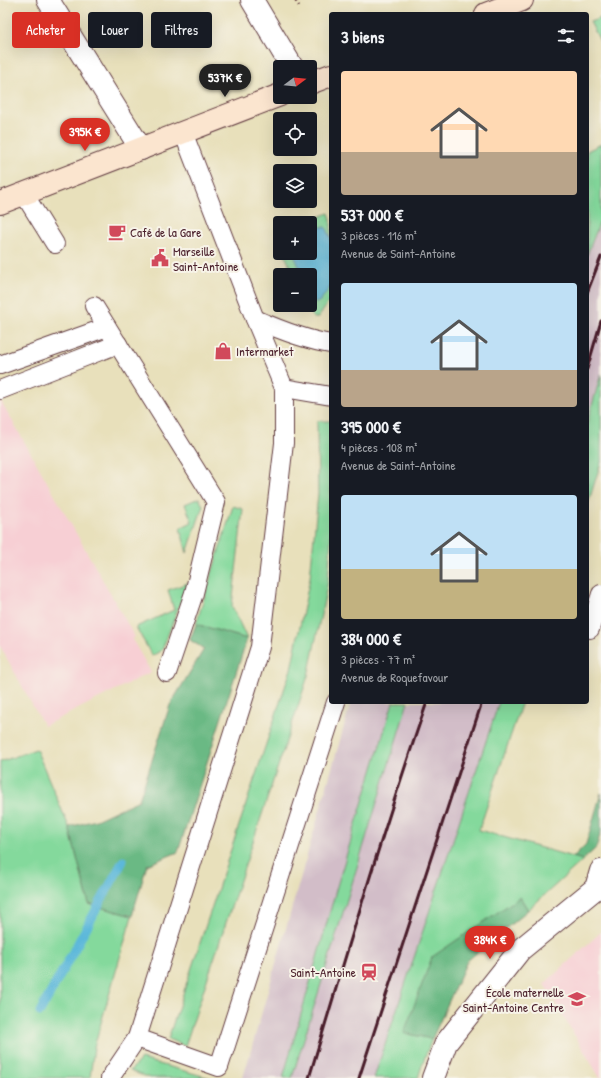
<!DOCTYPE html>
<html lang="fr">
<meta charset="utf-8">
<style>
:root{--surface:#171b24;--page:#242831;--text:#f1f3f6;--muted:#9ea1a6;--accent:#d93025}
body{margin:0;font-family:"Patrick Hand",sans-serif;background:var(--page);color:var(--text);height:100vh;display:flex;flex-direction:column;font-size:15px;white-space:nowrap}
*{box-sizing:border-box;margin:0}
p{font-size:13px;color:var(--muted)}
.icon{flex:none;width:22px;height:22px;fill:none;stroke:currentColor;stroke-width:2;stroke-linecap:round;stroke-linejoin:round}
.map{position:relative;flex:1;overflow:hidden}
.panel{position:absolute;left:329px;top:12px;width:260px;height:692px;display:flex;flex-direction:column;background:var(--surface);border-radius:4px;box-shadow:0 4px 16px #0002}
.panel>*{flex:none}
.top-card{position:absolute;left:12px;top:12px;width:257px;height:36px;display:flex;gap:8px}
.needle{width:26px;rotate:74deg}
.fabs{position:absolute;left:273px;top:60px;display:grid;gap:8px}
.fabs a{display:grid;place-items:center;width:44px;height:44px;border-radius:4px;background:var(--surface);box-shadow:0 4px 16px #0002;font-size:20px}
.price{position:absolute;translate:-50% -34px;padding:0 9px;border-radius:14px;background:var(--accent);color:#fff;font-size:13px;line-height:26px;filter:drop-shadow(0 1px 2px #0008)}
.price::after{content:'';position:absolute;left:50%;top:24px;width:12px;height:9px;margin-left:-6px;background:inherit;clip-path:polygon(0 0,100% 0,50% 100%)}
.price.on{background:#222;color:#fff}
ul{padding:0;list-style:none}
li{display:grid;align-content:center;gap:8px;height:212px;padding:0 12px}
li span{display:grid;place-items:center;height:124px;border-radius:4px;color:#555}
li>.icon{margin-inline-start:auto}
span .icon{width:72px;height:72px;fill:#fffc;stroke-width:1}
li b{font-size:17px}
h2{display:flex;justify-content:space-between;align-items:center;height:48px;padding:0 12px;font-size:17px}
.pill{padding:0 14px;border-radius:4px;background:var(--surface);box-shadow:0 4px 16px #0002;font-size:14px;line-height:36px}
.pill.on{background:var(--accent);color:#fff}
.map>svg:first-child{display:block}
.built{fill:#f7cfd4}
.industrial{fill:#d2bdc8}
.green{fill:#84d99c;stroke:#677c64}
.forest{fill:#6bb984;stroke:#5a6c58}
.water{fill:#5cb8da;stroke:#536c82}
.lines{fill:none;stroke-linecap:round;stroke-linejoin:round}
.stream{stroke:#5cb8da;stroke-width:9}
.lane-casing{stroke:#623c41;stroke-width:20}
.street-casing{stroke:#623c41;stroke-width:24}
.secondary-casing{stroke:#623c41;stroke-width:24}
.path{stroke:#623c41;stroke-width:2.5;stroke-dasharray:3 3;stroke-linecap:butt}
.lane{stroke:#fff;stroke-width:18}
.street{stroke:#fff;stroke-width:22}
.secondary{stroke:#fbe5cf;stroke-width:22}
.rail{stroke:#4a1f2b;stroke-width:3}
.labels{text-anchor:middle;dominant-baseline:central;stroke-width:4;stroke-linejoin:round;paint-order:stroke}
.poi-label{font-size:13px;fill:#4a1f2b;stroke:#f7f3e8;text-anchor:start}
</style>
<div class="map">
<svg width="601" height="1078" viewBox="0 0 601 1078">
<rect width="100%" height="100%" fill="#f7f3e8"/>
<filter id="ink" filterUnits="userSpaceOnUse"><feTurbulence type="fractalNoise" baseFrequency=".025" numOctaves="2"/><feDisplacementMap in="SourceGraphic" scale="8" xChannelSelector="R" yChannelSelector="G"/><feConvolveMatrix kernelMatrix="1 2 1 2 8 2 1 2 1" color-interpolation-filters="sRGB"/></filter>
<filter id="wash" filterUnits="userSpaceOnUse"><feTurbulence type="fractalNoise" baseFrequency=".012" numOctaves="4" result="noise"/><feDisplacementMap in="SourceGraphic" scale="16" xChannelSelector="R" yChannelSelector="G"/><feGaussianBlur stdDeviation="0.9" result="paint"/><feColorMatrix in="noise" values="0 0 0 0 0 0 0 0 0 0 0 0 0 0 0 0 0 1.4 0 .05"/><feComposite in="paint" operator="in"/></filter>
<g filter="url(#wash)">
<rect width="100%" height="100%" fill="#e8e0bb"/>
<!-- built -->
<g class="built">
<path d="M 0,401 L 1,401 L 38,466 L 135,637 L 132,639 L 151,672 L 44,726 L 0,646 Z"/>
<path d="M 601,932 L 601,1078 L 600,1078 L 544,984 Z"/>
</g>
<!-- industrial -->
<g class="industrial">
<path d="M 601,219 L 601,374 L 587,422 L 587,255 Z"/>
<path d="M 351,702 L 499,702 L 374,1078 L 243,1078 Z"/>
</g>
<!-- green -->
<g class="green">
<path d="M 601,18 L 601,43 L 590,22 Z"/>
<path d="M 601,144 L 601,219 L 587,255 L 587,151 Z"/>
<path d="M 329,213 L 331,219 L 331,299 L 318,318 L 313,318 L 307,305 L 310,305 L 310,275 L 294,275 L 284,253 L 310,253 L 310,223 L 304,223 Z"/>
<path d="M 601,374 L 601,462 L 587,507 L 587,423 Z"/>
<path d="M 317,421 L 331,421 L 331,540 L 328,582 L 308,676 L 185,1046 L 168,1039 L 291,669 L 310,578 L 318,494 Z"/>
<path d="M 199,498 L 203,506 L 187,553 L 180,528 L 192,522 L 185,504 Z"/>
<path d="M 233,506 L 243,509 L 232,606 L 247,639 L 196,624 Z"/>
<path d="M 188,583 L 162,650 L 152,656 L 136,627 L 174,610 L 168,590 Z"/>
<path d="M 393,702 L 408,702 L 292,1078 L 283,1078 L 338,883 Z"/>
<path d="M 499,702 L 522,702 L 479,830 L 583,860 L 528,910 L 520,897 L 405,1033 L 432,1039 L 423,1062 L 418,1078 L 374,1078 Z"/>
<path d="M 36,749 L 69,827 L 89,904 L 132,916 L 94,1047 L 90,1078 L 0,1078 L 0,762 Z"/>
<path d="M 141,1059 L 210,1078 L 150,1078 L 130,1071 Z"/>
</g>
<!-- forest -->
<g class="forest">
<path d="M 196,624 L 247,639 L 178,852 L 147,865 L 132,916 L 89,904 L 69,827 L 96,820 L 139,800 L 170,705 L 204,649 L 190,640 Z"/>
<path d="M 601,793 L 601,832 L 596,848 L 583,860 L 573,857 L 586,844 Z"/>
<path d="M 520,897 L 528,910 L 467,961 L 432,1039 L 404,1033 L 432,957 Z"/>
</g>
<!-- water -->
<path class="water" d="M 321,227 L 325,227 L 327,229 L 331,239 L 331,286 L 320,301 L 316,303 C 309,295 310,285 310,275 L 303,275 L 293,253 L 310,253 L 310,231 Z"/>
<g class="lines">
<!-- stream -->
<path class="stream" d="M 40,1012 L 123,861"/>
</g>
</g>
<g filter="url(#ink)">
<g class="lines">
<!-- lane casing -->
<g class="lane-casing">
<g id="lane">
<path d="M 183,132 L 255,319 L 284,388 L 284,443 L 260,647 L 137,1038 L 219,1067 L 336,702"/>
<path d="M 24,194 L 55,244"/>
<path d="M 94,306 L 216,502 L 194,593 L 167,673"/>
<path d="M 255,319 C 280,330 305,340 331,344"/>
<path d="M 0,365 L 107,327"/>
<path d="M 284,388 L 331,396"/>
<path d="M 0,390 L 118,344"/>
<path d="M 590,629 L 601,594"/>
<path d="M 110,1078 L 137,1038"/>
</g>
</g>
<!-- street casing -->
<g class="street-casing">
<g id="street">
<path d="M 48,0 L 141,149"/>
<path d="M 252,0 L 292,67"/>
<path d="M 433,1078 L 446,1043 L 520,950 L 596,888 L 601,871"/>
</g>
</g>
<!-- secondary casing -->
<g class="secondary-casing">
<g id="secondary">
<path d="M 486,14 L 522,0"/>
<path d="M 310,83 L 331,75"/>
<path d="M 0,203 L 280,95"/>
</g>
</g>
<!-- path -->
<path class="path" d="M 295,0 L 299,6"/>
<!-- lane -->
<use href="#lane" class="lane"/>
<!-- street -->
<use href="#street" class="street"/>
<!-- secondary -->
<use href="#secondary" class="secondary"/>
<!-- rail -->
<g class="rail">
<path d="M 587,293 L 601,257"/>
<path d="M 587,369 L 601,321"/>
<path d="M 309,1078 C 347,952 384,826 427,702"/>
<path d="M 359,1078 L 482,702"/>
</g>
</g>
</g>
<!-- icons -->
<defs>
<g id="cafe-bare" transform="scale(1.38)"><path d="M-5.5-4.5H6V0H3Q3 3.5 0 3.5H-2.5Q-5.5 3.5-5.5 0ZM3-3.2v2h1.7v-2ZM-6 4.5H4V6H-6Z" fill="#d1495b" stroke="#f7f3e8" stroke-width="2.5" paint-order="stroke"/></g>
<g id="civic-bare" transform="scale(1.38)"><path d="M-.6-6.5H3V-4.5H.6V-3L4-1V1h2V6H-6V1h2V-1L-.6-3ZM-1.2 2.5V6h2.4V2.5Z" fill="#d1495b" stroke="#f7f3e8" stroke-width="2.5" paint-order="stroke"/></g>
<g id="shop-bare" transform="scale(1.38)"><path d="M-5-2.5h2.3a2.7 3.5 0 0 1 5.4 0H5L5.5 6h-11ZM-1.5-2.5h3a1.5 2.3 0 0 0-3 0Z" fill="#d1495b" stroke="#f7f3e8" stroke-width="2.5" paint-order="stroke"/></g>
<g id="station-bare" transform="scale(1.38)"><path d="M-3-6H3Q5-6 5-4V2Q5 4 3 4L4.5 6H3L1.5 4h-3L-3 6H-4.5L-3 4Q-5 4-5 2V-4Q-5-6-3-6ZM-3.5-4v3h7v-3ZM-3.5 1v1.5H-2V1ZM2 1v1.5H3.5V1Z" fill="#d1495b" stroke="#f7f3e8" stroke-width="2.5" paint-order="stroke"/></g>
<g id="school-bare" transform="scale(1.38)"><path d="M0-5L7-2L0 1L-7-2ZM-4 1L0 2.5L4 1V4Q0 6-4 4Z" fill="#d1495b" stroke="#f7f3e8" stroke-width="2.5" paint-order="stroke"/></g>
</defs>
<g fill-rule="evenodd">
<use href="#cafe-bare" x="117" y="232"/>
<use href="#civic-bare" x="160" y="258"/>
<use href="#shop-bare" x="223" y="351"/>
<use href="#station-bare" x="369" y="972"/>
<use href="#school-bare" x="577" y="999"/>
</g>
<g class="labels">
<!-- poi labels -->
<g class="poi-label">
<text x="130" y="232">Café de la Gare</text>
<text x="173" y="251">Marseille<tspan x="173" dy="15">Saint-Antoine</tspan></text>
<text x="236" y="351">Intermarket</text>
<text x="356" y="972" text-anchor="end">Saint-Antoine</text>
<text x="564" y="992" text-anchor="end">École maternelle<tspan x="564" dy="15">Saint-Antoine Centre</tspan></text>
</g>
</g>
</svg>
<div class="fabs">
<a><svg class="needle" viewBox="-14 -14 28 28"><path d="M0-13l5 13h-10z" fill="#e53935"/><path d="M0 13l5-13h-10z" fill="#9ea1a6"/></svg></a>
<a><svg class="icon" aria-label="locate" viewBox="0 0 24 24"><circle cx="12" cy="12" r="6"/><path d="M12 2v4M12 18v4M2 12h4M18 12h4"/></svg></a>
<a><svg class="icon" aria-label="layers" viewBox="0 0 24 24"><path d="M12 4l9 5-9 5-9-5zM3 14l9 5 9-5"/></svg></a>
<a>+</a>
<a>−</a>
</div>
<b class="price on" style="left:225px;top:98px">537K €</b>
<b class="price" style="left:85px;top:152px">395K €</b>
<b class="price" style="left:490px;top:960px">384K €</b>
<div class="top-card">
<a class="pill on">Acheter</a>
<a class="pill">Louer</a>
<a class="pill">Filtres</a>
</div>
<section class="panel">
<h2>3 biens<svg class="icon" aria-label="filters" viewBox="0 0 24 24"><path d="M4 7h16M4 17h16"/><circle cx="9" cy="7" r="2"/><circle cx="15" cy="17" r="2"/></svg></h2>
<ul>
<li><span style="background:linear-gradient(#ffd9b3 65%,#b9a48a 0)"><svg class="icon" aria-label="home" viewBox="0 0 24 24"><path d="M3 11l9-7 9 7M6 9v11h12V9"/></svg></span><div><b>537 000 €</b><p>3 pièces · 116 m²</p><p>Avenue de Saint-Antoine</p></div></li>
<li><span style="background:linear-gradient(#bfe0f5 70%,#b9a48a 0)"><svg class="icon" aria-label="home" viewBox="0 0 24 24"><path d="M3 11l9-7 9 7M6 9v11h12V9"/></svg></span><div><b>395 000 €</b><p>4 pièces · 108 m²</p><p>Avenue de Saint-Antoine</p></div></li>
<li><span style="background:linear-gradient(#bfe0f5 60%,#c2b280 0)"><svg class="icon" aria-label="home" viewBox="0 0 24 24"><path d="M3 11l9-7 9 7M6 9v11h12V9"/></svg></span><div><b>384 000 €</b><p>3 pièces · 77 m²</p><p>Avenue de Roquefavour</p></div></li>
</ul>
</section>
</div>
